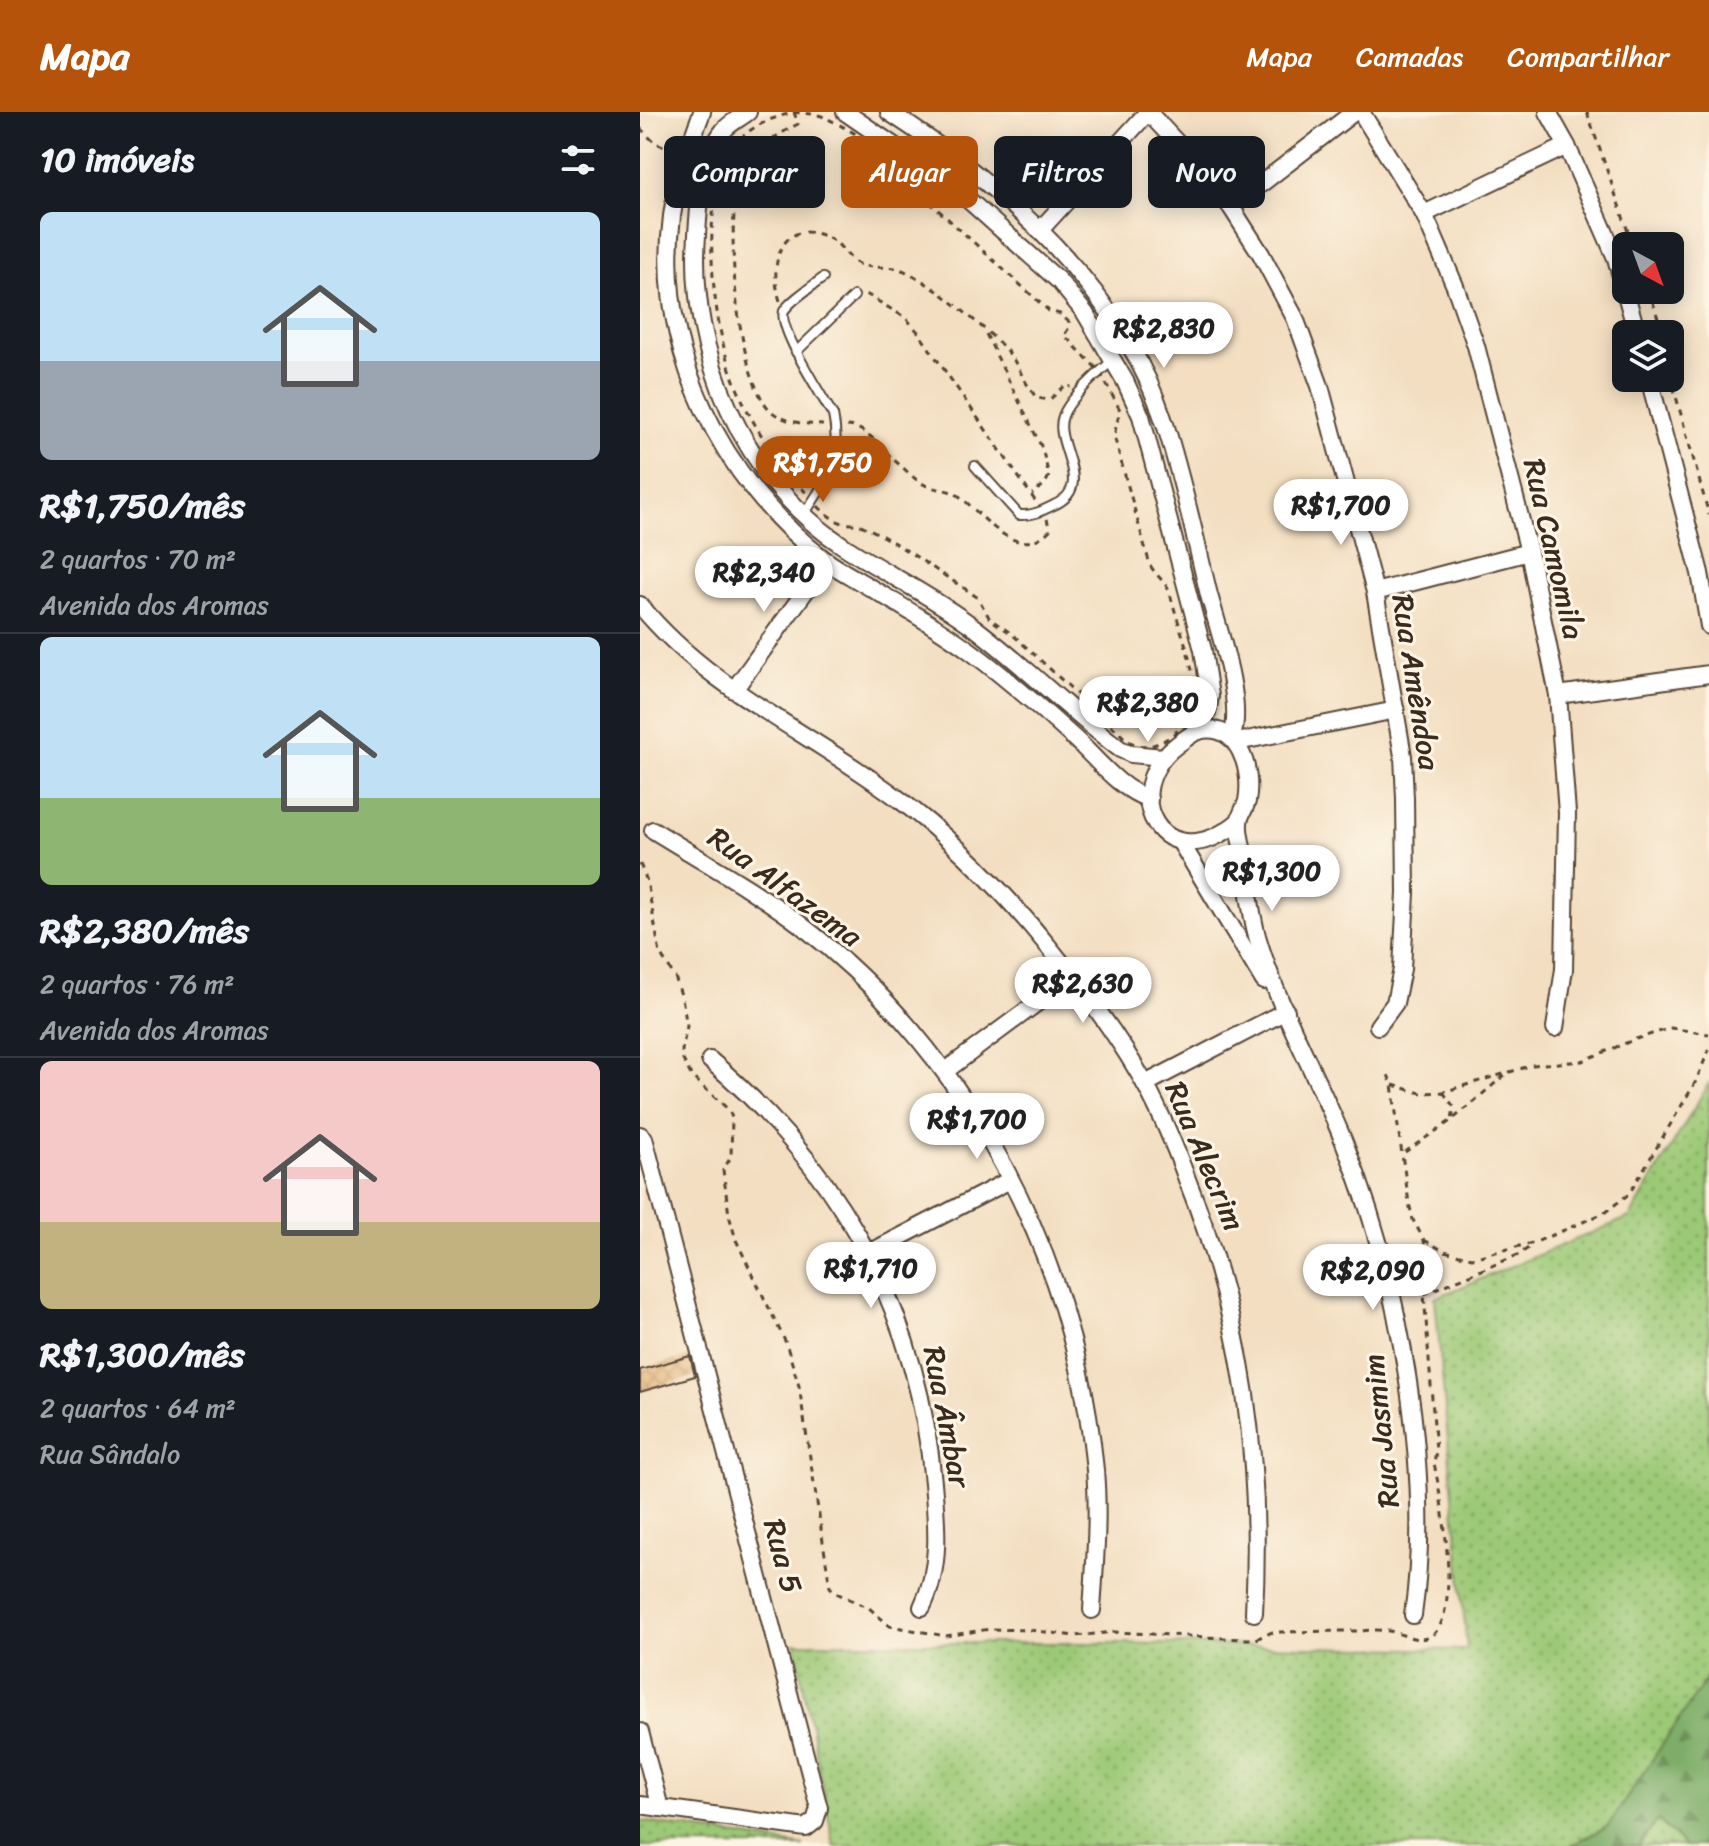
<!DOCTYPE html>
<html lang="pt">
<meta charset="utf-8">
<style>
:root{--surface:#171b24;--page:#20242c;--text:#f1f3f6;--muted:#9ea1a6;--line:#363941;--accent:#b45309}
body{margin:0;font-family:Sriracha,sans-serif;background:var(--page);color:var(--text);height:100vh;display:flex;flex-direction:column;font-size:30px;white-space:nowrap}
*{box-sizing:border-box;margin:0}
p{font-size:26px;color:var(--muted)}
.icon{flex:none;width:44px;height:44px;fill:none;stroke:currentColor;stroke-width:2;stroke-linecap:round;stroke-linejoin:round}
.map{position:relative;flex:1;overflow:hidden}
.sheet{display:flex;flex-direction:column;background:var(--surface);width:640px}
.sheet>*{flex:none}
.top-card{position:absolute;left:24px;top:24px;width:760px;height:72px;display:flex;gap:16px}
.needle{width:52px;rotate:139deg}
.buttons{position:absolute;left:972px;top:120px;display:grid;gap:16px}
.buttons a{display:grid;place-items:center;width:72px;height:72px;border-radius:12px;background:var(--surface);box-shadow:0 4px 20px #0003;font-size:40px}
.price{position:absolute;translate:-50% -68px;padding:0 18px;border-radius:28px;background:#fff;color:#222;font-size:26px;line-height:52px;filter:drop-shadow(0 2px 4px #0008)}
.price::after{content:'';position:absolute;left:50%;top:48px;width:24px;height:18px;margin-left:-12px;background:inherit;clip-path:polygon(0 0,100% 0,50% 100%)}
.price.on{background:var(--accent);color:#fff}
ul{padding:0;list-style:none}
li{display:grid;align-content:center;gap:16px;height:424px;padding:0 40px}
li+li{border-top:2px solid var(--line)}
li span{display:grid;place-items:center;height:248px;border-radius:12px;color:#555}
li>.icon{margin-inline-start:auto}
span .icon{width:144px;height:144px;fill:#fffc;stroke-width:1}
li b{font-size:34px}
h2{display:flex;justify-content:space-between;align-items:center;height:96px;padding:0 40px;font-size:34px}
.pill{padding:0 28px;border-radius:12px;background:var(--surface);box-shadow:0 4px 20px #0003;font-size:28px;line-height:72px}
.pill.on{background:var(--accent);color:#fff}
header{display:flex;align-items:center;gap:48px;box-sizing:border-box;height:112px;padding:0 40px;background:var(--accent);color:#fff}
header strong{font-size:38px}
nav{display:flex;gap:44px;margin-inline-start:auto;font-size:28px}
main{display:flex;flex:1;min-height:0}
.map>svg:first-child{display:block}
.grass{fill:url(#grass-dots);stroke:#6c7a4a;stroke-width:2}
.forest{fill:url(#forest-firs);stroke:#5c6c42;stroke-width:2}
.building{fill:url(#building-cross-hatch)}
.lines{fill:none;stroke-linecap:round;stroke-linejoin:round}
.lane-casing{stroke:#574536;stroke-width:12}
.street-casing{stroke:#574536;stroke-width:20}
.path{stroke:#574536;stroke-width:3;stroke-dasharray:6 6;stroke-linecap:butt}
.lane{stroke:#fff;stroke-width:8}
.street{stroke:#fff;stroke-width:16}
.labels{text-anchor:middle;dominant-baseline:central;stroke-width:6;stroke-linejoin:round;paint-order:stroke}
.street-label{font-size:30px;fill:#3b2a1e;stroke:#fcf5e5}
</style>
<header>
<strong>Mapa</strong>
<nav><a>Mapa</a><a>Camadas</a><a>Compartilhar</a></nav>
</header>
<main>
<section class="sheet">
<h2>10 imóveis<svg class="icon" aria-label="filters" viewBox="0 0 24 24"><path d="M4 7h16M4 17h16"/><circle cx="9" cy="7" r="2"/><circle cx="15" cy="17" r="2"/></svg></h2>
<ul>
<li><span style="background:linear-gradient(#bfe0f5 60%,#9aa5b1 0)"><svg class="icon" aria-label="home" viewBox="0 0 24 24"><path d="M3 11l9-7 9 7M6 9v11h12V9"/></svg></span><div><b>R$1,750/mês</b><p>2 quartos · 70 m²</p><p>Avenida dos Aromas</p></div></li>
<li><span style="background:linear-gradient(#bfe0f5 65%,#8fb573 0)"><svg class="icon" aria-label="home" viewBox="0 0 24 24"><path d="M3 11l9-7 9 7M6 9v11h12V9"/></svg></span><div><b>R$2,380/mês</b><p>2 quartos · 76 m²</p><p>Avenida dos Aromas</p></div></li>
<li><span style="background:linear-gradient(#f6c9c9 65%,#c2b280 0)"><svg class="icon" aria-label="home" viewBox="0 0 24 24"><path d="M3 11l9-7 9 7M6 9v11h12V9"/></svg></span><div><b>R$1,300/mês</b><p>2 quartos · 64 m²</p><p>Rua Sândalo</p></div></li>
</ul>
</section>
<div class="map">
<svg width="1069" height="1734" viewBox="0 0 1069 1734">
<defs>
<pattern id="grass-dots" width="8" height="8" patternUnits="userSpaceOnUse" patternTransform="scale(2)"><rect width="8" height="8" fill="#9cc976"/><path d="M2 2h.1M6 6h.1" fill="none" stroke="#80a360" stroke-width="1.8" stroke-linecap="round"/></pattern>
<pattern id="forest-firs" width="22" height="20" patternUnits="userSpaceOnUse" patternTransform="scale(2)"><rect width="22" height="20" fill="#7dad67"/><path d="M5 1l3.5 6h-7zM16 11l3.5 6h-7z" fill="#688d54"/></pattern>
<pattern id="building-cross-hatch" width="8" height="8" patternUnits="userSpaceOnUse" patternTransform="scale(2)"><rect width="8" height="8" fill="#e7bb86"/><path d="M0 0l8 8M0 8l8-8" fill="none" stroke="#c7a173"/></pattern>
</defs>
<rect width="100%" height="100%" fill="#fcf5e5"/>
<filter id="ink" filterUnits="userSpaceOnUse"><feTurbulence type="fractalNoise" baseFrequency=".0125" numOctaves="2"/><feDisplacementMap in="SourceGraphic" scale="16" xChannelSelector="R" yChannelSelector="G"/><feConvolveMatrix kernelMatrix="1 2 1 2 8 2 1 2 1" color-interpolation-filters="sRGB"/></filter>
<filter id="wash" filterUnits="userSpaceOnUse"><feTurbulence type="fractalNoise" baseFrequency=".006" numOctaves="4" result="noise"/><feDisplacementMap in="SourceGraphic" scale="32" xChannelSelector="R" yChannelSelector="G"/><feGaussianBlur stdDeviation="1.8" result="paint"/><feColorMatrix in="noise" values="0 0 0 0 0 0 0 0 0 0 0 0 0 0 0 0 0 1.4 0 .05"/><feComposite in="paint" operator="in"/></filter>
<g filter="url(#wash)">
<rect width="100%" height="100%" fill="#f3dec1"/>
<!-- grass -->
<g class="grass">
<path d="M 1069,971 L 1069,1563 L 968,1714 L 930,1734 L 194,1734 L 155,1531 L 474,1531 L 827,1538 L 795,1186 L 990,1105 Z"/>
<path d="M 1018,1708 L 1046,1732 L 1045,1734 L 998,1734 Z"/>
<path d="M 0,1709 L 165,1734 L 0,1734 Z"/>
</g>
<!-- forest -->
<path class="forest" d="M 1069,1563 L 1069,1734 L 1045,1734 L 1018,1708 L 998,1734 L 930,1734 L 968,1714 Z"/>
<g id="blocks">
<!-- building -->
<path class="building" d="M 50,1244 L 55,1264 L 0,1280 L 0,1258 Z"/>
</g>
</g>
<g filter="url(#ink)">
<use href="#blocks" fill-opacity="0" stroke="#574536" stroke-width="2"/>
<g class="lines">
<!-- lane casing -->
<g class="lane-casing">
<g id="lane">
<path d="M 156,240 L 214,184"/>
<path d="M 335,354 L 379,403 C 392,404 402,399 414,393 C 457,374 412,332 423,304 C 429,287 458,261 472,249"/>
<path d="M 164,402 C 187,370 202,344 193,303 C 183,286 137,215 144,199 C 149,189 174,173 183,166"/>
</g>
</g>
<!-- street casing -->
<g class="street-casing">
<g id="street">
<path d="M 62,0 C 49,34 37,68 32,104 C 15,237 81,368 185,448 C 199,458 216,467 231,476 C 266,497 301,517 333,541 C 369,568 402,597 435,627 C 459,649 478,676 509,687"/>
<path d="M 108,0 C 100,6 90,11 84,18 C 62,46 59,89 57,123 C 48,239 103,368 202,433 C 246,462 293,484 335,516 C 385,554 430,599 480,637 L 491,642 L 523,645"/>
<path d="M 205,0 L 314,75 L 419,169 L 445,201 L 485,269 L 501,304 L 563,538 L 570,584 L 567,601 L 559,619"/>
<path d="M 249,0 C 366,76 481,176 525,312 C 543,368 555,426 569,483 C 579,519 604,591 592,624"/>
<path d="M 508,0 L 552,47 L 591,95 L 621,142 L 655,206 L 680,274 L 735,480 L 763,644 L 765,686 L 766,781 L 762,857 L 755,891 L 738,914"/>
<path d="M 721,0 L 784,102 L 815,174 L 836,234 L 889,440 L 918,583 L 927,701 L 924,857 L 915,916"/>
<path d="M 908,0 L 927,34 L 976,146 L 997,222"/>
<path d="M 591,95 L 714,0"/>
<path d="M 784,102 L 927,34"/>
<path d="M 400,118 L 508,0"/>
<path d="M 1009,266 L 1060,461 L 1069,514"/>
<path d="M 735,480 L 889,440"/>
<path d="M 0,493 C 70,579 174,622 260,688 C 316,730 364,780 408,834 C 443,877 478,923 505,972 C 522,1003 536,1037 548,1070 C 604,1211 622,1351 614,1501"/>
<path d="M 94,578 L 187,449"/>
<path d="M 918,583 L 1069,562"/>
<path d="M 597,630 L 756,598"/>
<path d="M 598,710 C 523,771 474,679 538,632 C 544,628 552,621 558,619 C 599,608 613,659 607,689 C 605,697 599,704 599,711 C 598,721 602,732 603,741 C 607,769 610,797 617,824 C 638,896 676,961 704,1030 C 759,1165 794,1359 773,1503"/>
<path d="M 13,718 C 63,749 115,778 161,813 C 331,944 435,1146 455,1358 C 459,1404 455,1451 452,1498"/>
<path d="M 541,731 L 624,869"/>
<path d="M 70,948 C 201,1059 278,1198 293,1371 C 297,1412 301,1457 282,1495"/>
<path d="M 305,959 L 433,864"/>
<path d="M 505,972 L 646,899"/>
<path d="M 0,1023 L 4,1026 L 179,1696 L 175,1709 L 166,1716 L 0,1693"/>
<path d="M 229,1141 L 370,1068"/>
<path d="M 0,1620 L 20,1696"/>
</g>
</g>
<!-- path -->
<g class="path">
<path d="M 154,0 C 164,2 177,1 186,6 C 216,20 272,55 285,86 L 409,199 L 420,202 L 429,210 L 429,216 L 424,223 L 460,260 L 480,298 L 474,324 L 510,453 C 516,464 525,469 530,481 C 537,512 562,568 553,598 C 549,611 538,619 528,626 C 515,635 500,637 487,628 L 372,522 L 350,507 L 338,486 L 327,478 C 293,457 259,431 223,414 C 216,411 207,413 200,410 C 185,405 170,385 160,374 C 130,341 106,303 91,260 C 72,205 57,78 97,31 C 111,13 133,6 154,0 Z"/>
<path d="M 154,0 L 158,12 C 138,22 113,38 103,59 C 82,102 96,264 130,298 C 143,311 166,312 183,313"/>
<path d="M 947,0 L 993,134"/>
<path d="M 0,16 L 14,30 L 32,38"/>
<path d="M 1009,178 L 1023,222"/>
<path d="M 226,182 L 266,206 L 278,220 L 396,390"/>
<path d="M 140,189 C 128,152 141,103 189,126 C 200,131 206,144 217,151 C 229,158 246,153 259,157 C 272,161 290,174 302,182 C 317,194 361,229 371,244 C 380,257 386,274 397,286 L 409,288 L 426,273 L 431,275"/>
<path d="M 346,222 L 402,336 L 409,364 L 405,372 L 392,382"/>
<path d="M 1030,263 L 1069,403"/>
<path d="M 207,314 C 229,315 243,340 260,353 C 269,361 278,371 290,375 C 300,378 309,377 319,384 C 345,404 376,452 410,418 L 407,407"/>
<path d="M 0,752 L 7,769 L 20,842 L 35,865 L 42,886 L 47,914 L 42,938 L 43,948 L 52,965 L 89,998 L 92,1006 L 91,1045 L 83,1058 L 89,1103 L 96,1128 L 146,1231 L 159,1274 L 190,1475 L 196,1481 L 229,1496 L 250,1514 L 306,1524 L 350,1517 L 390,1518 L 435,1524 L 475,1520 L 602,1527 L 616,1527 L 632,1520 C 659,1520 685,1519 712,1519 C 724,1519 737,1517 749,1519 C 761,1521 779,1532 791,1524 C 823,1504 801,1384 794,1351 L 796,1339 L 784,1182 L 787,1151 L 784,1128 L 773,1108 L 769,1091 L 752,973 L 747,960"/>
<path d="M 753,973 L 781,981 L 803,980 L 893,953 L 942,949 L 996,927 L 1031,916 L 1069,922"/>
<path d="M 803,980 L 814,995 L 812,1008"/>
<path d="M 765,1040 L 812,1008 L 866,962"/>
<path d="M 784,1128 L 804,1139 L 832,1146 L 896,1130 L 964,1101 L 989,1082 L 1055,971 L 1069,938"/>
<path d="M 784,1182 L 878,1143 L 893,1133"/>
</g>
<!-- lane -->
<use href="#lane" class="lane"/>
<!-- street -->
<use href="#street" class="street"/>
</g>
</g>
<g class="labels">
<!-- street labels -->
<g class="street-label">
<text transform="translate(914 437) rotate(77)">Rua Camomila</text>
<text transform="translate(776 570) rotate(81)">Rua Amêndoa</text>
<text transform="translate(145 775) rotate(36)">Rua Alfazema</text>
<text transform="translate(565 1044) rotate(67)">Rua Alecrim</text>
<text transform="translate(307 1305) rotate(79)">Rua Âmbar</text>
<text transform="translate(741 1319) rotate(-96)">Rua Jasmim</text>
<text transform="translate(143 1444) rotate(75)">Rua 5</text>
</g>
</g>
</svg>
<div class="buttons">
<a><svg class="needle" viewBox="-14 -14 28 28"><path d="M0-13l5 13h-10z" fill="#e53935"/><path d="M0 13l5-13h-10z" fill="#9ea1a6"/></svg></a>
<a><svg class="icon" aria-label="layers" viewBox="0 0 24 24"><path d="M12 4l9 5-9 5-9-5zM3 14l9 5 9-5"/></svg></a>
</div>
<b class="price" style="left:524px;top:258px">R$2,830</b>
<b class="price on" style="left:183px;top:392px">R$1,750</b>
<b class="price" style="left:701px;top:435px">R$1,700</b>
<b class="price" style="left:124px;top:502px">R$2,340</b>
<b class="price" style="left:508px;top:632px">R$2,380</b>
<b class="price" style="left:632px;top:801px">R$1,300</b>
<b class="price" style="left:443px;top:913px">R$2,630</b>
<b class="price" style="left:337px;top:1049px">R$1,700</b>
<b class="price" style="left:231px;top:1198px">R$1,710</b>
<b class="price" style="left:733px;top:1200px">R$2,090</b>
<div class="top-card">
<a class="pill">Comprar</a>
<a class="pill on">Alugar</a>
<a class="pill">Filtros</a>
<a class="pill">Novo</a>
</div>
</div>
</main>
